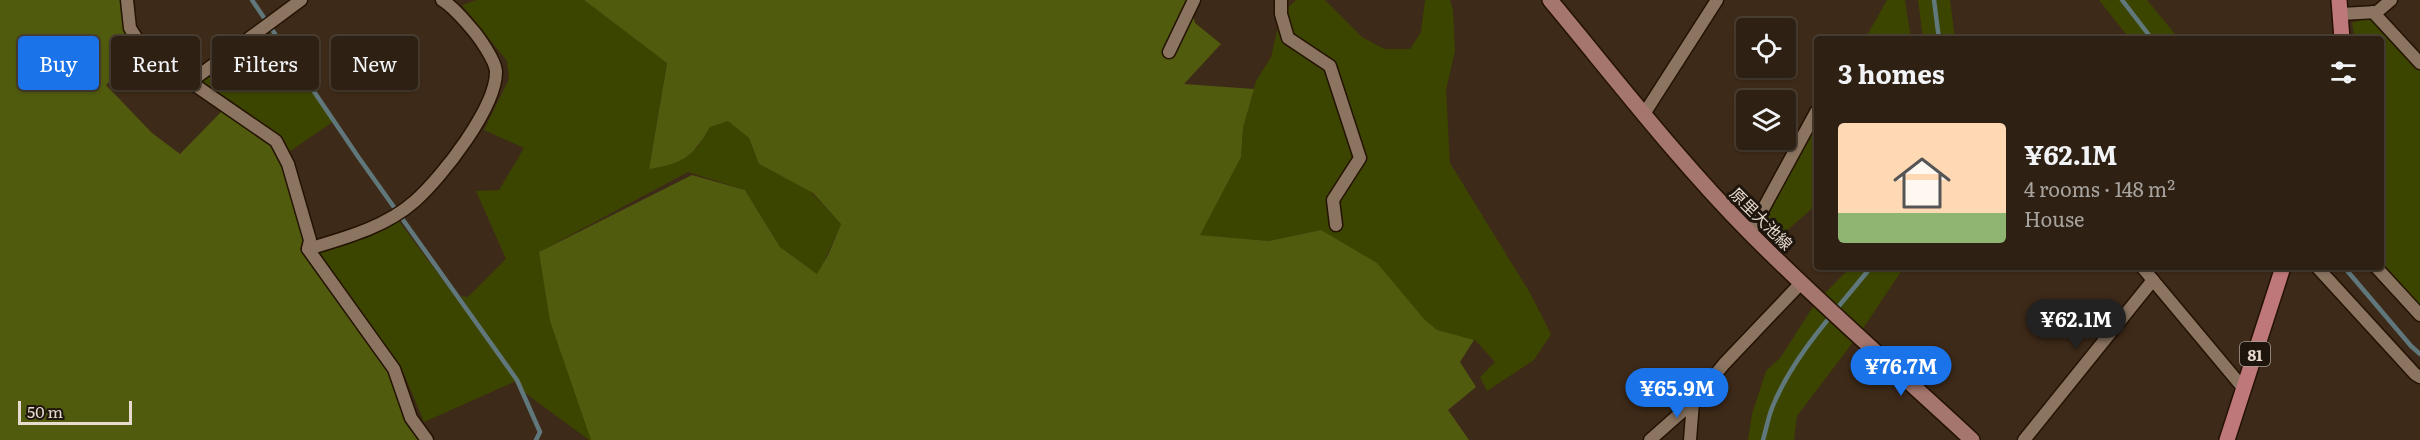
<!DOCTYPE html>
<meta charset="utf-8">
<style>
:root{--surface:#2e2012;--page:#3a2d20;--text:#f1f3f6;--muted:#a7a39f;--line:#493e32;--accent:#1a73e8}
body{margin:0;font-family:Literata,"Noto Sans JP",serif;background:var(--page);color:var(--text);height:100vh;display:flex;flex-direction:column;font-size:22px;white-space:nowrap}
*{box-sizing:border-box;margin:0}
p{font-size:20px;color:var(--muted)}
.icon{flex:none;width:33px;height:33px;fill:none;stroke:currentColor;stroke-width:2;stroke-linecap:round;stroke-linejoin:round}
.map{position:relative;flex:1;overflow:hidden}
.drawer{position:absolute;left:1814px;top:36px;width:570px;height:234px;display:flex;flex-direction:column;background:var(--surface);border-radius:6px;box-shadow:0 2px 4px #0004,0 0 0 2px var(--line)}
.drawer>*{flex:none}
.guide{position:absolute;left:18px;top:36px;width:570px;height:54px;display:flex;gap:12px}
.buttons{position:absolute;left:1736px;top:18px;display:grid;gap:12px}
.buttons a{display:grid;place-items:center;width:60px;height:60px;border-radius:6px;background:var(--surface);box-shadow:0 2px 4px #0004,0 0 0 2px var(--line);font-size:30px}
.scale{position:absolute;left:18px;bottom:15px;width:114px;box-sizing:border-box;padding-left:6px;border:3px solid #e7dacf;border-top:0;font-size:16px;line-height:21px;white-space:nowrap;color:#e7dacf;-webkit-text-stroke:4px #1e150d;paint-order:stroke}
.price{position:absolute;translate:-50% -51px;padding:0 14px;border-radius:21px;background:var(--accent);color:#fff;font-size:20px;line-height:39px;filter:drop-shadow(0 2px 3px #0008)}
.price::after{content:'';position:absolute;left:50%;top:36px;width:18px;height:14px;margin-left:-9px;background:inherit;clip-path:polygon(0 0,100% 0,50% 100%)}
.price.active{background:#222;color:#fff}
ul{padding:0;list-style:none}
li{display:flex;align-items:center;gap:18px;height:150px;padding:0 24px}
li span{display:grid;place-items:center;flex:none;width:168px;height:120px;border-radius:6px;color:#555}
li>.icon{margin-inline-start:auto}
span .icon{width:72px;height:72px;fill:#fffc;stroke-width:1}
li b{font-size:26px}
h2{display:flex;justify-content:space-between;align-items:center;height:72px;padding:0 24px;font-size:26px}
.chip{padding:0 21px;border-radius:6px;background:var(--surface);box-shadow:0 2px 4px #0004,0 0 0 2px var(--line);font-size:21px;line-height:54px}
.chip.active{background:var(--accent);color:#fff}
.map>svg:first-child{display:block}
.green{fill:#3c4500}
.forest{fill:#505b0e}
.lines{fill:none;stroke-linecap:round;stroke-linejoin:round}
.stream{stroke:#60787c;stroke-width:4.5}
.minor-casing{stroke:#241202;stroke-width:15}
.secondary-casing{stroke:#241202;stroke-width:18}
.primary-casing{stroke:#241202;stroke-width:18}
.minor{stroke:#8b7460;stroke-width:12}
.secondary{stroke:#a5766d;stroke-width:15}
.primary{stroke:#bf787a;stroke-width:15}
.labels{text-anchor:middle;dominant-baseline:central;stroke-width:6;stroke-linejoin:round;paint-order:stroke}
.shield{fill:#1e150d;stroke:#ab9f95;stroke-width:1.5}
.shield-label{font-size:15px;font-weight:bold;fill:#e7dacf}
.street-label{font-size:16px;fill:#e7dacf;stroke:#1e150d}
</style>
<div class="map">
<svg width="2420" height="440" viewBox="0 0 2420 440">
<rect width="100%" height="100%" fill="#3e2a18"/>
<!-- green -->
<g class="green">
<path d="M 477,0 L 584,0 L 667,62 L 649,169 L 698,147 L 710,127 L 726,118 L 749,138 L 759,164 L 809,190 L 841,224 L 818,275 L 780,247 L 745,190 L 688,172 L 539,252 L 593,440 L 589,440 L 524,392 L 516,381 L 424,422 L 405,376 L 315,247 L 398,220 L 489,342 L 461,296 L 468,297 L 506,259 L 476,191 L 499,190 L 524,148 L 484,130 L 509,79 L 507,61 L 462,5 Z"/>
<path d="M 1296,0 L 1325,0 L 1362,37 L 1384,49 L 1410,49 L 1421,32 L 1425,0 L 1450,0 L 1453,10 L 1455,51 L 1446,90 L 1450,163 L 1530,293 L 1551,334 L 1534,360 L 1487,391 L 1480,377 L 1495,362 L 1475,340 L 1451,337 L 1429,326 L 1321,230 L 1269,241 L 1199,235 L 1216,199 L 1241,157 L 1243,128 L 1256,81 L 1271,57 L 1281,14 Z"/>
<path d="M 1887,0 L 1905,0 L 1911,39 L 1865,39 Z"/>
<path d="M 1918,0 L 1950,0 L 1955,39 L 1923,39 Z"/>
<path d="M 2099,0 L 2147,0 L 2179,39 L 2130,39 Z"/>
<path d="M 2377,12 L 2379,21 L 2420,70 L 2420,307 L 2380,267 L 2380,39 L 2355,39 L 2352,23 Z"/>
<path d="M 273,32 L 334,121 L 289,152 L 196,77 Z"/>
<path d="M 1816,126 L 1816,205 L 1776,240 L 1761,227 Z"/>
<path d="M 1851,267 L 1904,267 L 1860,333 L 1797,416 L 1794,440 L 1748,440 L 1752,414 L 1766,371 L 1781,357 L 1816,302 Z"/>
</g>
<!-- forest -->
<g class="forest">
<path d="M 0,0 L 125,0 L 144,50 L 106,85 L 152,133 L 180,154 L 223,110 L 276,141 L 308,249 L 394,369 L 423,440 L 0,440 Z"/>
<path d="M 584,0 L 1197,0 L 1192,11 L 1195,23 L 1221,44 L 1184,84 L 1254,89 L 1243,128 L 1241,157 L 1200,235 L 1269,241 L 1321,230 L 1377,263 L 1424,319 L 1437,330 L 1474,340 L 1460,362 L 1476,387 L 1448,410 L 1469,440 L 591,440 L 550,321 L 539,252 L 692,175 L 745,190 L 780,247 L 817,274 L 828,255 L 841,224 L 813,193 L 759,164 L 749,138 L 728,121 L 710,127 C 693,157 682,164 649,169 L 667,63 Z"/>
</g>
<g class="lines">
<!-- stream -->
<g class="stream">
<path d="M 252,0 L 359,158 L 517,380 L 540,432 L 536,440"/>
<path d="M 1934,0 L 1939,39"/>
<path d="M 2122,0 L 2152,39"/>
<path d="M 2344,267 L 2411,346 L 2420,354"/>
<path d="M 1763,440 C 1766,430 1768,418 1772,408 C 1793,355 1836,311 1871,267"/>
</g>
<!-- minor casing -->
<g class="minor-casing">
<g id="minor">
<path d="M 127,0 L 130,28 L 144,50 L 276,141 L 288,164 L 310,240 L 308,249 L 394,369 L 411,418 L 427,440"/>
<path d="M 1281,0 L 1281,14 L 1288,38 L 1330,66 L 1360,158 L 1333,200 L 1336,225"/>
<path d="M 2373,12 L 2420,63"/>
<path d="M 2341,14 L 2377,12 L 2391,0"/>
<path d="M 1169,52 L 1194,0"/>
<path d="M 190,82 L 301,0"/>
<path d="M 1644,114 L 1717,0"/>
<path d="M 1750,233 L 1816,112"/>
<path d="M 308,249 C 345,238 386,227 415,201 C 442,177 497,107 496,71 C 495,60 479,37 471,28 C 462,18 454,7 442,0"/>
<path d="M 2142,267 L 2244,389"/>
<path d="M 2317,267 L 2415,374 L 2420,377"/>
<path d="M 2376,267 L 2420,315"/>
<path d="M 1650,440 L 1693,402 L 1724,364 L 1802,282"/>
<path d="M 1690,440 L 1693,402"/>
<path d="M 2024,440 L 2153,280"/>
</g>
</g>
<!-- secondary casing -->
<g class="secondary-casing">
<path id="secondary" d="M 1550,0 C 1615,78 1677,159 1749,232 C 1820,304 1898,371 1972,440"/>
</g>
<!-- primary casing -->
<g class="primary-casing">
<g id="primary">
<path d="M 2339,0 L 2342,39"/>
<path d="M 2227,440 L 2283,267"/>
</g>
</g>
<!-- minor -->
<use href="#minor" class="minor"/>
<!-- secondary -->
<use href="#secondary" class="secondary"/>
<!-- primary -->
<use href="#primary" class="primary"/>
</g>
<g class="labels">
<!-- shield labels -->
<rect class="shield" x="2240" y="342" width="30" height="24" rx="4.5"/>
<g class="shield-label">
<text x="2255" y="354">81</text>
</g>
<!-- street labels -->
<g class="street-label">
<text transform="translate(1762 218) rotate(45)">原里大池線</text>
</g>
</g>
</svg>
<div class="buttons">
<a><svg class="icon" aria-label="locate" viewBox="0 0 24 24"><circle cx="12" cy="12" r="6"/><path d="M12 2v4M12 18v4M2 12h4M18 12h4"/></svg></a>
<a><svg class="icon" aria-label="layers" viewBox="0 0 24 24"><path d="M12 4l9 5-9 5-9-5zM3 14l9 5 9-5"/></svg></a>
</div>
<div class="scale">50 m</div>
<b class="price active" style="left:2076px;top:350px">¥62.1M</b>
<b class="price" style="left:1901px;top:397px">¥76.7M</b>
<b class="price" style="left:1677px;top:419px">¥65.9M</b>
<div class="guide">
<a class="chip active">Buy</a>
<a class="chip">Rent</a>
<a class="chip">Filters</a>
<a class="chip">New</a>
</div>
<section class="drawer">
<h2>3 homes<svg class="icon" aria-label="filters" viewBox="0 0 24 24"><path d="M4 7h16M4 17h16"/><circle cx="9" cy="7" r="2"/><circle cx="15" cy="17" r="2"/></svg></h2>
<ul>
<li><span style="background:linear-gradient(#ffd9b3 75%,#8fb573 0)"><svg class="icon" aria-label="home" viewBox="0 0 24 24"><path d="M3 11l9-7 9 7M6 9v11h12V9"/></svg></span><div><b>¥62.1M</b><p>4 rooms · 148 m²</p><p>House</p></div></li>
</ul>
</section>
</div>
